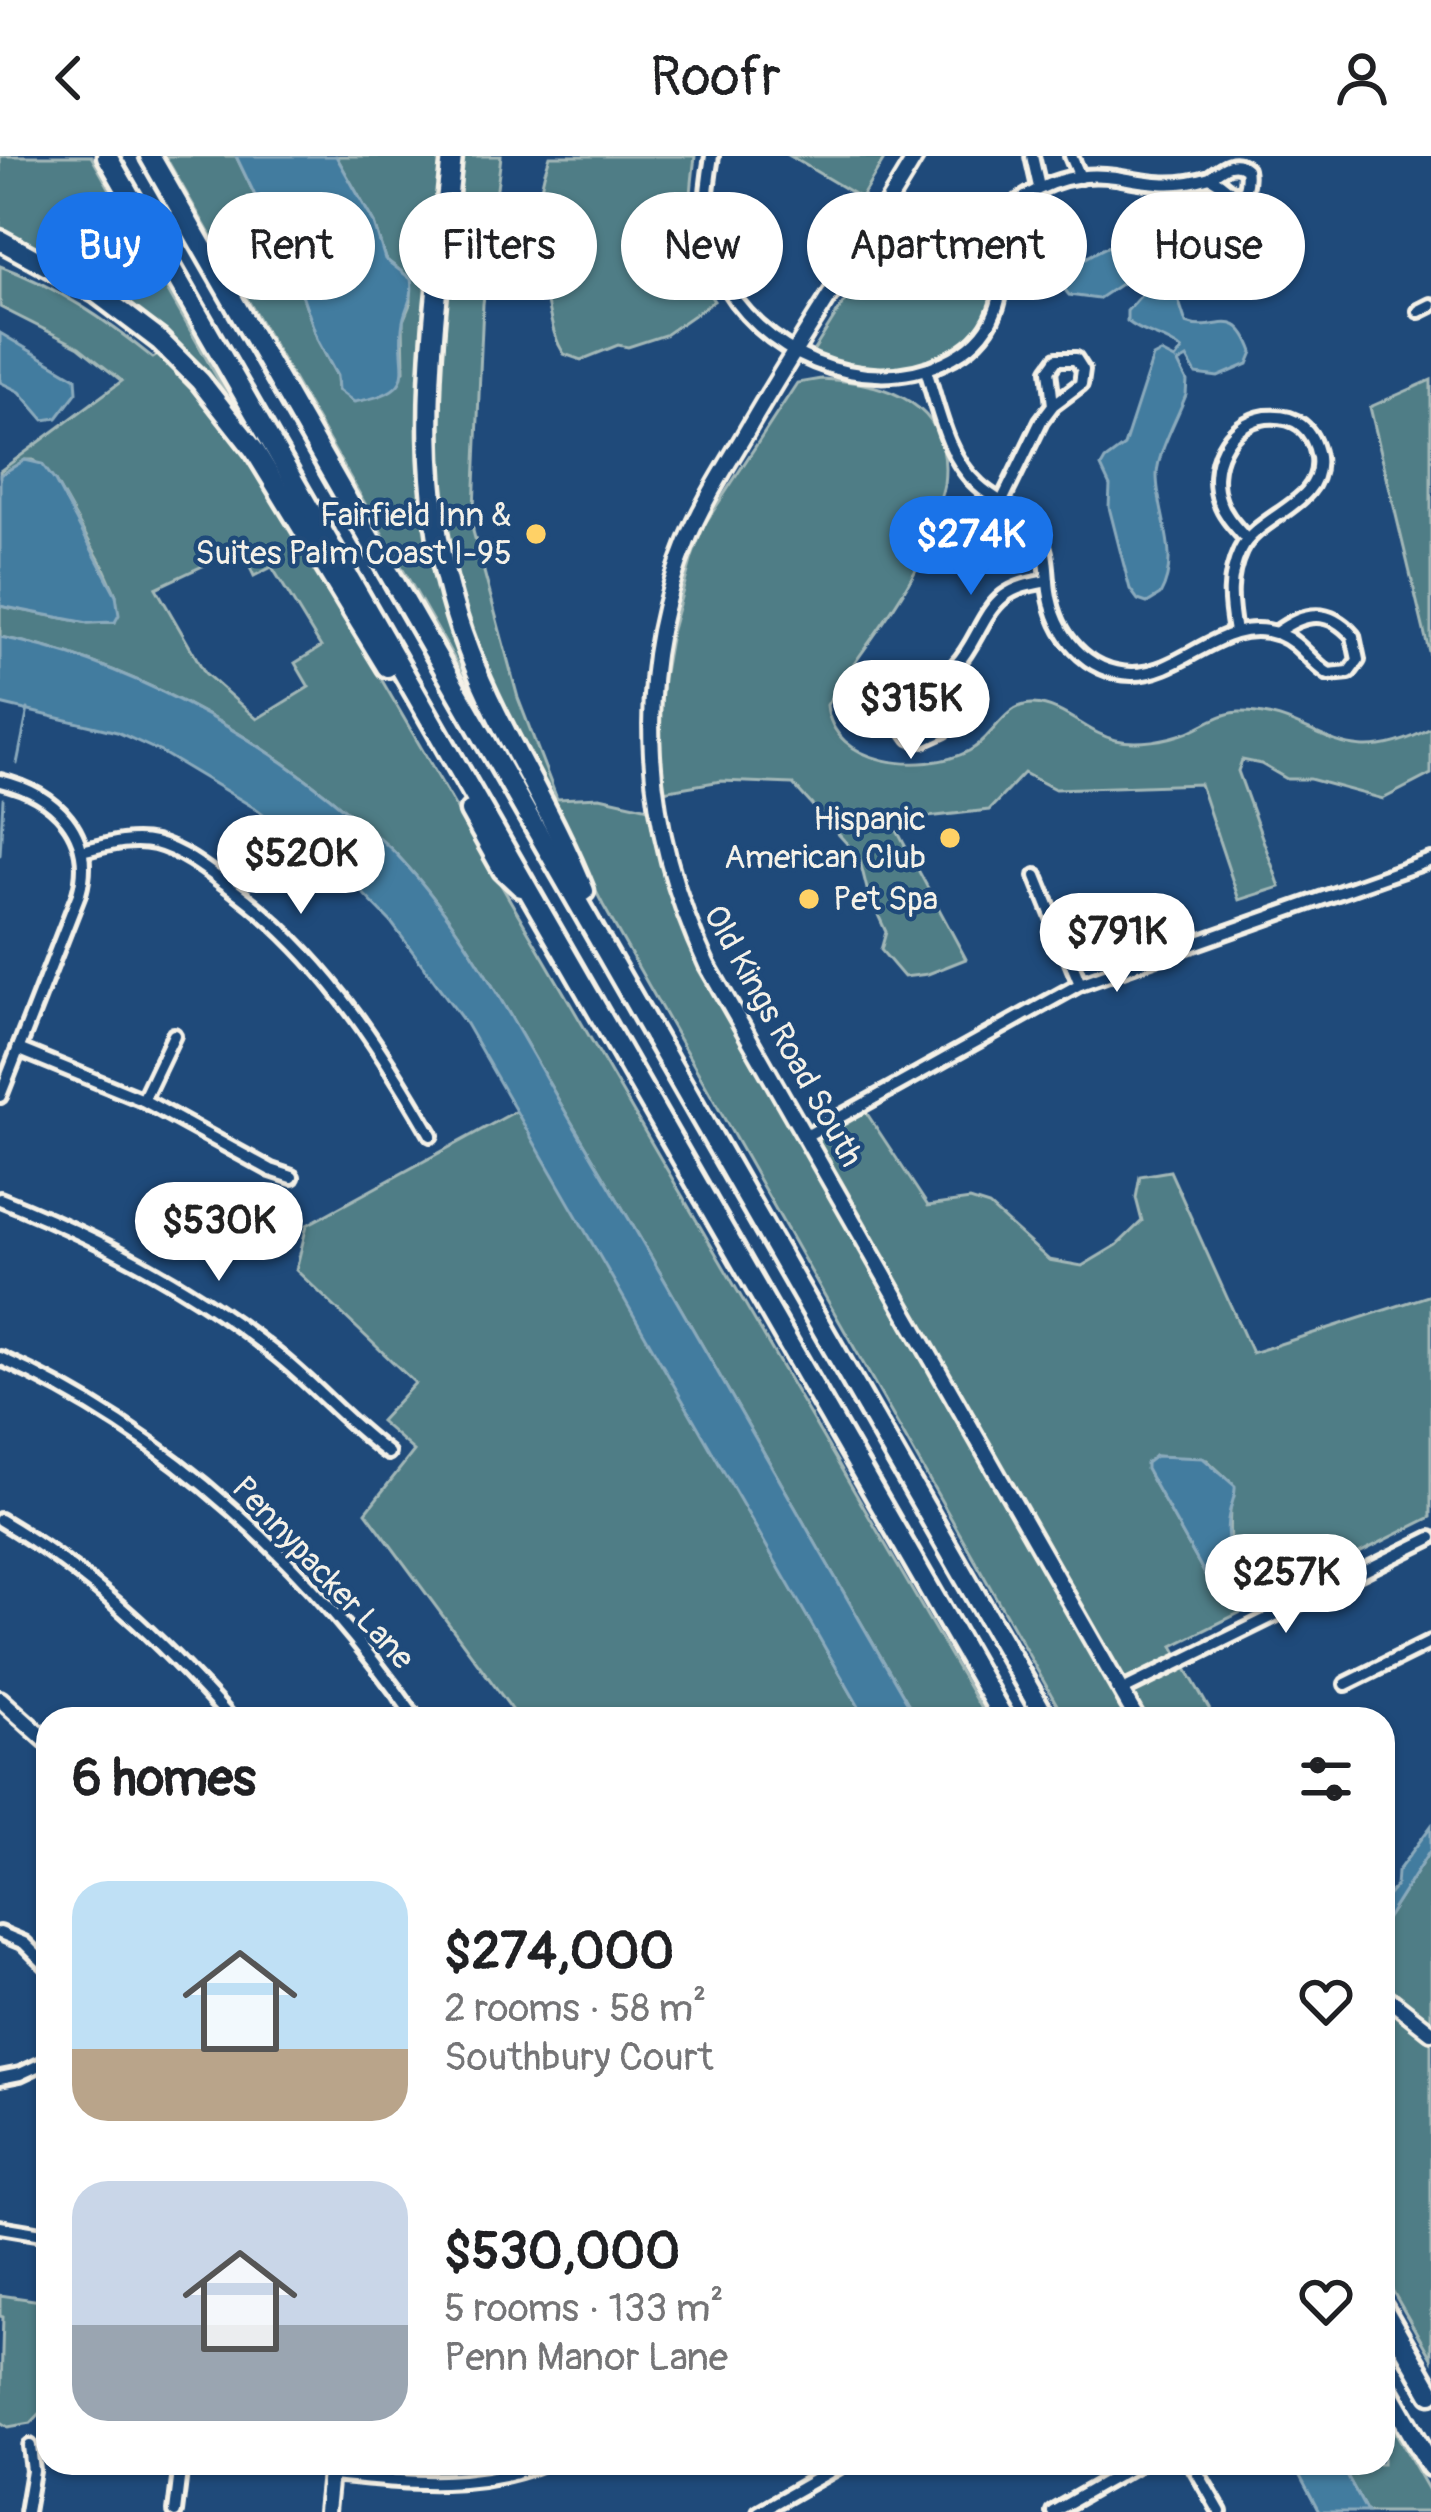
<!DOCTYPE html>
<meta charset="utf-8">
<style>
:root{--surface:#fff;--page:#f2f2f2;--text:#202124;--muted:#757577;--accent:#1a73e8}
body{margin:0;font-family:Pangolin,sans-serif;background:var(--page);color:var(--text);height:100vh;display:flex;flex-direction:column;font-size:45px;white-space:nowrap}
*{box-sizing:border-box;margin:0}
p{font-size:39px;color:var(--muted)}
.icon{flex:none;width:66px;height:66px;fill:none;stroke:currentColor;stroke-width:2;stroke-linecap:round;stroke-linejoin:round}
.map{position:relative;flex:1;overflow:hidden}
.details{position:absolute;left:36px;top:1551px;width:1359px;height:768px;display:flex;flex-direction:column;background:var(--surface);border-radius:36px;box-shadow:0 3px 9px #0004}
.details>*{flex:none}
.guide{position:absolute;left:36px;top:36px;width:1359px;height:108px;display:flex;gap:24px}
.price{position:absolute;translate:-50% -102px;padding:0 27px;border-radius:42px;background:#fff;color:#222;font-size:39px;line-height:78px;filter:drop-shadow(0 3px 6px #0008)}
.price::after{content:'';position:absolute;left:50%;top:72px;width:36px;height:27px;margin-left:-18px;background:inherit;clip-path:polygon(0 0,100% 0,50% 100%)}
.price.active{background:var(--accent);color:#fff}
ul{padding:0;list-style:none}
li{display:flex;align-items:center;gap:36px;height:300px;padding:0 36px}
li span{display:grid;place-items:center;flex:none;width:336px;height:240px;border-radius:36px;color:#555}
li>.icon{margin-inline-start:auto}
span .icon{width:144px;height:144px;fill:#fffc;stroke-width:1}
li b{font-size:51px}
h2{display:flex;justify-content:space-between;align-items:center;height:144px;padding:0 36px;font-size:51px}
.tag{padding:0 42px;border-radius:54px;background:var(--surface);box-shadow:0 3px 9px #0004;font-size:42px;line-height:108px}
.tag.active{background:var(--accent);color:#fff}
header{display:flex;justify-content:space-between;align-items:center;height:156px;padding:0 36px;background:var(--surface);font-size:54px;font-weight:600}
.map>svg:first-child{display:block}
.green{fill:#507d86;stroke:#a2b7b7;stroke-width:3;fill-rule:evenodd}
.water{fill:#437b9f;stroke:#8aaabc;stroke-width:3}
.lines{fill:none;stroke-linecap:round;stroke-linejoin:round}
.stream{stroke:#8aaabc;stroke-width:3}
.street-casing{stroke:#f4f1e8;stroke-width:20}
.secondary-casing{stroke:#f4f1e8;stroke-width:22}
.highway-casing{stroke:#f4f1e8;stroke-width:27}
.street{stroke:#1f4a7a;stroke-width:10}
.secondary{stroke:#1f4a7a;stroke-width:14}
.highway{stroke:#1f4a7a;stroke-width:18}
.poi-dot{fill:#ffd166;stroke:#1f4a7a;stroke-width:4.5}
.labels{text-anchor:middle;dominant-baseline:central;stroke-width:9;stroke-linejoin:round;paint-order:stroke}
.poi-label{font-size:33px;fill:#f4f1e8;stroke:#1f4a7a;text-anchor:end}
.street-label{font-size:33px;fill:#f4f1e8;stroke:#1f4a7a}
</style>
<header><svg class="icon" aria-label="back" viewBox="0 0 24 24"><path d="M15 5l-7 7 7 7"/></svg>Roofr<svg class="icon" aria-label="person" viewBox="0 0 24 24"><circle cx="12" cy="8" r="4"/><path d="M4 21q1-7 8-7t8 7"/></svg></header>
<div class="map">
<svg width="1431" height="2356" viewBox="0 0 1431 2356">
<rect width="100%" height="100%" fill="#1f4a7a"/>
<filter id="ink" filterUnits="userSpaceOnUse"><feTurbulence type="fractalNoise" baseFrequency=".00833" numOctaves="2"/><feDisplacementMap in="SourceGraphic" scale="24" xChannelSelector="R" yChannelSelector="G"/><feConvolveMatrix kernelMatrix="1 2 1 2 8 2 1 2 1" color-interpolation-filters="sRGB"/></filter>
<g filter="url(#ink)">
<!-- green -->
<g class="green">
<path d="M 0,0 L 91,0 L 239,260 L 236,261 L 197,216 L 0,79 Z"/>
<path d="M 165,0 L 236,0 L 301,135 L 318,185 L 337,220 L 338,234 L 363,244 L 378,239 L 404,215 L 403,165 L 411,146 L 411,123 L 385,103 L 374,67 L 336,0 L 446,0 L 427,345 L 497,577 Z"/>
<path d="M 461,0 L 501,0 L 483,148 L 473,375 L 518,542 L 557,643 L 600,641 L 649,652 L 671,742 L 710,831 L 1128,1563 L 1065,1563 L 603,749 L 494,536 L 458,444 L 437,342 L 434,236 Z"/>
<path d="M 550,0 L 695,0 C 689,50 683,102 714,145 L 665,179 L 628,191 L 618,189 L 581,204 L 564,198 C 553,181 551,163 546,143 C 535,91 531,53 550,0 Z"/>
<path d="M 790,0 L 886,0 L 861,42 Z"/>
<path d="M 888,76 L 979,101 L 988,112 L 982,116 L 990,134 L 997,132 C 984,217 876,227 812,197 Z"/>
<path d="M 0,110 C 58,131 106,164 153,202 L 161,197 L 173,205 L 246,291 L 987,1563 L 917,1563 C 801,1365 690,1163 572,967 C 519,878 470,777 399,701 C 385,685 367,673 351,659 C 255,577 125,504 0,481 L 0,450 L 88,467 L 115,466 L 116,439 L 104,412 L 55,325 L 33,304 L 25,304 L 0,319 L 0,315 L 122,225 L 79,191 L 0,151 ZM 241,392 L 254,420 L 272,411 L 321,491 L 295,507 L 309,531 L 257,563 L 205,517 L 156,432 Z"/>
<path d="M 821,223 C 886,226 954,247 944,328 C 942,340 936,352 933,364 C 929,379 926,395 919,408 C 893,459 856,501 827,549 C 833,610 922,619 969,595 C 993,583 1004,547 1033,548 C 1064,549 1086,577 1116,584 C 1137,589 1168,584 1188,576 C 1204,569 1221,557 1239,556 C 1319,555 1335,623 1431,572 L 1431,618 L 1383,643 L 1310,623 L 1287,623 L 1261,608 L 1242,604 L 1238,615 L 1280,731 L 1239,744 L 1200,628 L 1055,633 L 1024,617 L 989,654 L 901,664 L 895,671 L 966,803 L 928,818 L 904,821 L 881,794 L 886,776 L 868,737 L 859,701 L 793,628 L 721,625 L 663,635 L 659,579 L 663,522 L 671,477 L 692,401 L 704,369 L 797,227 Z"/>
<path d="M 1431,224 L 1431,504 L 1370,251 Z"/>
<path d="M 858,944 L 928,1050 L 970,1044 L 989,1050 L 1049,1104 L 1082,1110 L 1117,1089 L 1142,1065 L 1136,1042 L 1140,1020 L 1170,1015 L 1252,1197 L 1431,1139 L 1431,1361 L 1173,1490 L 1215,1563 L 1143,1563 L 911,1159 L 866,1068 L 810,970 ZM 1155,1300 L 1207,1304 L 1232,1327 C 1229,1369 1225,1386 1242,1426 L 1235,1439 L 1218,1438 L 1211,1429 L 1149,1318 Z"/>
<path d="M 516,955 L 529,975 L 866,1563 L 519,1563 L 366,1356 L 414,1295 L 380,1265 L 415,1227 L 296,1114 L 307,1069 Z"/>
<path d="M 1431,1693 L 1431,1867 L 1383,1830 L 1383,1768 Z"/>
<path d="M 1383,1847 L 1431,1884 L 1431,2202 L 1383,2118 Z"/>
<path d="M 0,2139 L 48,2146 L 48,2249 L 31,2267 L 8,2271 L 0,2266 L 3,2161 L 0,2160 Z"/>
<path d="M 1383,2254 L 1431,2338 L 1431,2356 L 1367,2356 L 1340,2307 L 1383,2307 Z"/>
</g>
<!-- water -->
<g class="water">
<path d="M 236,0 L 336,0 L 374,67 L 385,103 L 411,123 C 414,140 408,146 404,161 C 392,209 429,234 354,246 L 338,234 L 337,220 L 318,185 L 301,135 Z"/>
<path d="M 1127,85 L 1172,124 L 1186,167 C 1217,179 1235,146 1253,196 L 1248,208 L 1218,221 L 1196,218 L 1187,202 L 1178,207 L 1187,225 L 1186,239 C 1178,260 1157,298 1157,319 C 1157,360 1182,399 1160,439 L 1147,447 L 1138,444 L 1130,433 L 1109,351 L 1110,330 L 1101,311 L 1105,304 L 1124,290 L 1153,201 L 1161,197 L 1175,204 L 1182,194 C 1165,179 1145,180 1127,165 L 1127,155 L 1142,138 L 1141,130 L 1122,127 L 1098,143 L 1069,139 L 1058,125 C 1065,111 1111,86 1127,85 Z"/>
<path d="M 0,177 L 76,222 L 77,236 L 57,262 L 44,264 L 20,236 L 0,226 Z"/>
<path d="M 25,304 L 42,308 L 55,325 L 116,439 L 119,459 L 115,466 L 88,467 L 0,450 L 0,319 Z"/>
<path d="M 0,481 C 124,504 255,577 351,659 C 367,673 385,685 399,701 C 470,777 519,878 572,967 C 690,1163 801,1365 917,1563 L 866,1563 L 466,868 L 391,766 L 353,727 L 258,654 L 161,596 L 117,576 L 0,548 Z"/>
<path d="M 1155,1300 L 1203,1302 L 1235,1330 C 1236,1342 1231,1346 1229,1358 C 1223,1383 1233,1404 1242,1426 L 1235,1439 L 1223,1441 L 1211,1429 L 1146,1313 L 1146,1307 Z"/>
<path d="M 1431,1670 L 1431,1693 L 1383,1768 L 1383,1745 L 1396,1730 L 1397,1716 Z"/>
<path d="M 1293,2307 L 1340,2307 L 1367,2356 L 1319,2356 Z"/>
</g>
<g class="lines">
<!-- stream -->
<g class="stream">
<path d="M 17,608 L 28,553"/>
<path d="M 0,699 L 3,643"/>
</g>
<!-- street casing -->
<g class="street-casing">
<g id="street">
<path d="M 712,0 C 705,40 701,79 719,117 C 757,197 862,244 944,206 C 966,196 986,180 995,156 C 1001,141 1003,127 995,112 C 979,87 956,91 931,82 C 915,75 900,62 886,51"/>
<path d="M 1032,0 L 1039,31"/>
<path d="M 1071,0 L 1080,21"/>
<path d="M 966,89 C 1013,48 1049,11 1116,21 C 1150,27 1175,32 1210,21 C 1235,35 1254,59 1261,88 L 1254,100 L 1235,101 L 1225,87 C 1228,61 1251,39 1246,13 C 1233,2 1221,13 1210,21"/>
<path d="M 1419,155 L 1431,149"/>
<path d="M 926,214 C 938,252 947,301 978,329 C 996,346 1020,353 1035,374 C 1049,393 1046,414 1049,435 C 1055,479 1086,517 1132,518 C 1185,518 1223,458 1279,478 C 1300,486 1310,506 1329,518 L 1349,516 L 1358,504 L 1353,480 C 1329,452 1304,456 1276,477"/>
<path d="M 1002,345 L 1041,265 L 1053,249 L 1081,228 L 1083,214 L 1076,203 L 1057,203 L 1049,214 L 1053,249"/>
<path d="M 1235,476 C 1230,447 1227,423 1240,395 C 1258,358 1324,349 1318,301 C 1316,290 1311,277 1301,269 C 1292,262 1278,260 1266,261 C 1227,267 1207,311 1220,346 C 1225,361 1237,372 1247,384"/>
<path d="M 933,529 L 945,553 L 943,575 L 923,584 L 911,582 L 901,568 C 904,539 938,529 956,509 C 976,488 982,457 1004,440 C 1017,430 1032,428 1048,425"/>
<path d="M 0,625 C 55,638 96,678 79,738 L 0,940"/>
<path d="M 82,695 C 106,689 130,681 155,687 C 182,694 206,713 227,729 C 318,795 376,883 431,979"/>
<path d="M 1036,720 L 1080,828"/>
<path d="M 18,893 L 143,944 L 271,1014 L 292,1021"/>
<path d="M 143,944 L 174,879"/>
<path d="M 806,980 L 1080,828 L 1431,704"/>
<path d="M 0,1043 C 99,1082 193,1131 276,1198 C 315,1229 348,1268 388,1297"/>
<path d="M 0,1202 C 171,1278 309,1410 416,1563"/>
<path d="M 0,1364 C 90,1417 162,1485 231,1563"/>
<path d="M 1346,1528 L 1431,1486"/>
<path d="M 1121,1535 L 1431,1382"/>
<path d="M 0,1777 L 24,1787 L 48,1811"/>
<path d="M 0,1922 L 20,1918 L 48,1905"/>
<path d="M 0,2071 L 48,2079"/>
<path d="M 1192,2307 L 1220,2356"/>
<path d="M 331,2319 C 404,2326 473,2335 543,2307"/>
<path d="M 26,2356 L 33,2315 L 30,2290"/>
<path d="M 175,2356 L 181,2307"/>
<path d="M 759,2356 L 845,2307"/>
<path d="M 1053,2356 L 1139,2307"/>
</g>
</g>
<!-- secondary casing -->
<g class="secondary-casing">
<g id="secondary">
<path d="M 916,0 C 860,95 798,185 744,280 C 724,314 702,348 687,385 C 630,525 644,675 707,809 L 1137,1563"/>
<path d="M 0,1543 L 48,1586"/>
<path d="M 1383,1838 L 1431,1876"/>
<path d="M 326,2356 L 331,2307"/>
</g>
</g>
<!-- highway casing -->
<g class="highway-casing">
<g id="highway">
<path d="M 107,0 L 1004,1563"/>
<path d="M 150,0 L 1046,1563"/>
<path d="M 452,0 C 434,171 404,331 469,496 C 501,579 552,653 584,735"/>
<path d="M 0,84 L 97,137 L 159,184 L 200,225 L 255,295 L 387,511"/>
<path d="M 470,655 L 503,714 L 521,731"/>
<path d="M 1383,2153 L 1431,2237"/>
<path d="M 1383,2226 L 1431,2310"/>
</g>
</g>
<!-- street -->
<use href="#street" class="street"/>
<!-- secondary -->
<use href="#secondary" class="secondary"/>
<!-- highway -->
<use href="#highway" class="highway"/>
</g>
</g>
<!-- markers -->
<g class="poi-dot">
<circle cx="536" cy="378" r="12"/>
<circle cx="950" cy="682" r="12"/>
<circle cx="809" cy="743" r="12"/>
</g>
<g class="labels">
<!-- poi labels -->
<g class="poi-label">
<text x="512" y="359">Fairfield Inn &amp;<tspan x="512" dy="38">Suites Palm Coast I-95</tspan></text>
<text x="926" y="663">Hispanic<tspan x="926" dy="38">American Club</tspan></text>
<text x="833" y="743" text-anchor="start">Pet Spa</text>
</g>
<!-- street labels -->
<g class="street-label">
<text transform="translate(783 880) rotate(61)">Old Kings Road South</text>
<text transform="translate(323 1417) rotate(47)">Pennypacker Lane</text>
</g>
</g>
</svg>
<b class="price active" style="left:971px;top:442px">$274K</b>
<b class="price" style="left:911px;top:606px">$315K</b>
<b class="price" style="left:301px;top:761px">$520K</b>
<b class="price" style="left:1117px;top:839px">$791K</b>
<b class="price" style="left:219px;top:1128px">$530K</b>
<b class="price" style="left:1286px;top:1480px">$257K</b>
<div class="guide">
<a class="tag active">Buy</a>
<a class="tag">Rent</a>
<a class="tag">Filters</a>
<a class="tag">New</a>
<a class="tag">Apartment</a>
<a class="tag">House</a>
</div>
<section class="details">
<h2>6 homes<svg class="icon" aria-label="filters" viewBox="0 0 24 24"><path d="M4 7h16M4 17h16"/><circle cx="9" cy="7" r="2"/><circle cx="15" cy="17" r="2"/></svg></h2>
<ul>
<li><span style="background:linear-gradient(#bfe0f5 70%,#b9a48a 0)"><svg class="icon" aria-label="home" viewBox="0 0 24 24"><path d="M3 11l9-7 9 7M6 9v11h12V9"/></svg></span><div><b>$274,000</b><p>2 rooms · 58 m²</p><p>Southbury Court</p></div><svg class="icon" aria-label="heart" viewBox="0 0 24 24"><path d="M12 20l-8-8c-3-5 5-10 8-4 3-6 11-1 8 4z"/></svg></li>
<li><span style="background:linear-gradient(#c9d6e8 60%,#9aa5b1 0)"><svg class="icon" aria-label="home" viewBox="0 0 24 24"><path d="M3 11l9-7 9 7M6 9v11h12V9"/></svg></span><div><b>$530,000</b><p>5 rooms · 133 m²</p><p>Penn Manor Lane</p></div><svg class="icon" aria-label="heart" viewBox="0 0 24 24"><path d="M12 20l-8-8c-3-5 5-10 8-4 3-6 11-1 8 4z"/></svg></li>
</ul>
</section>
</div>
